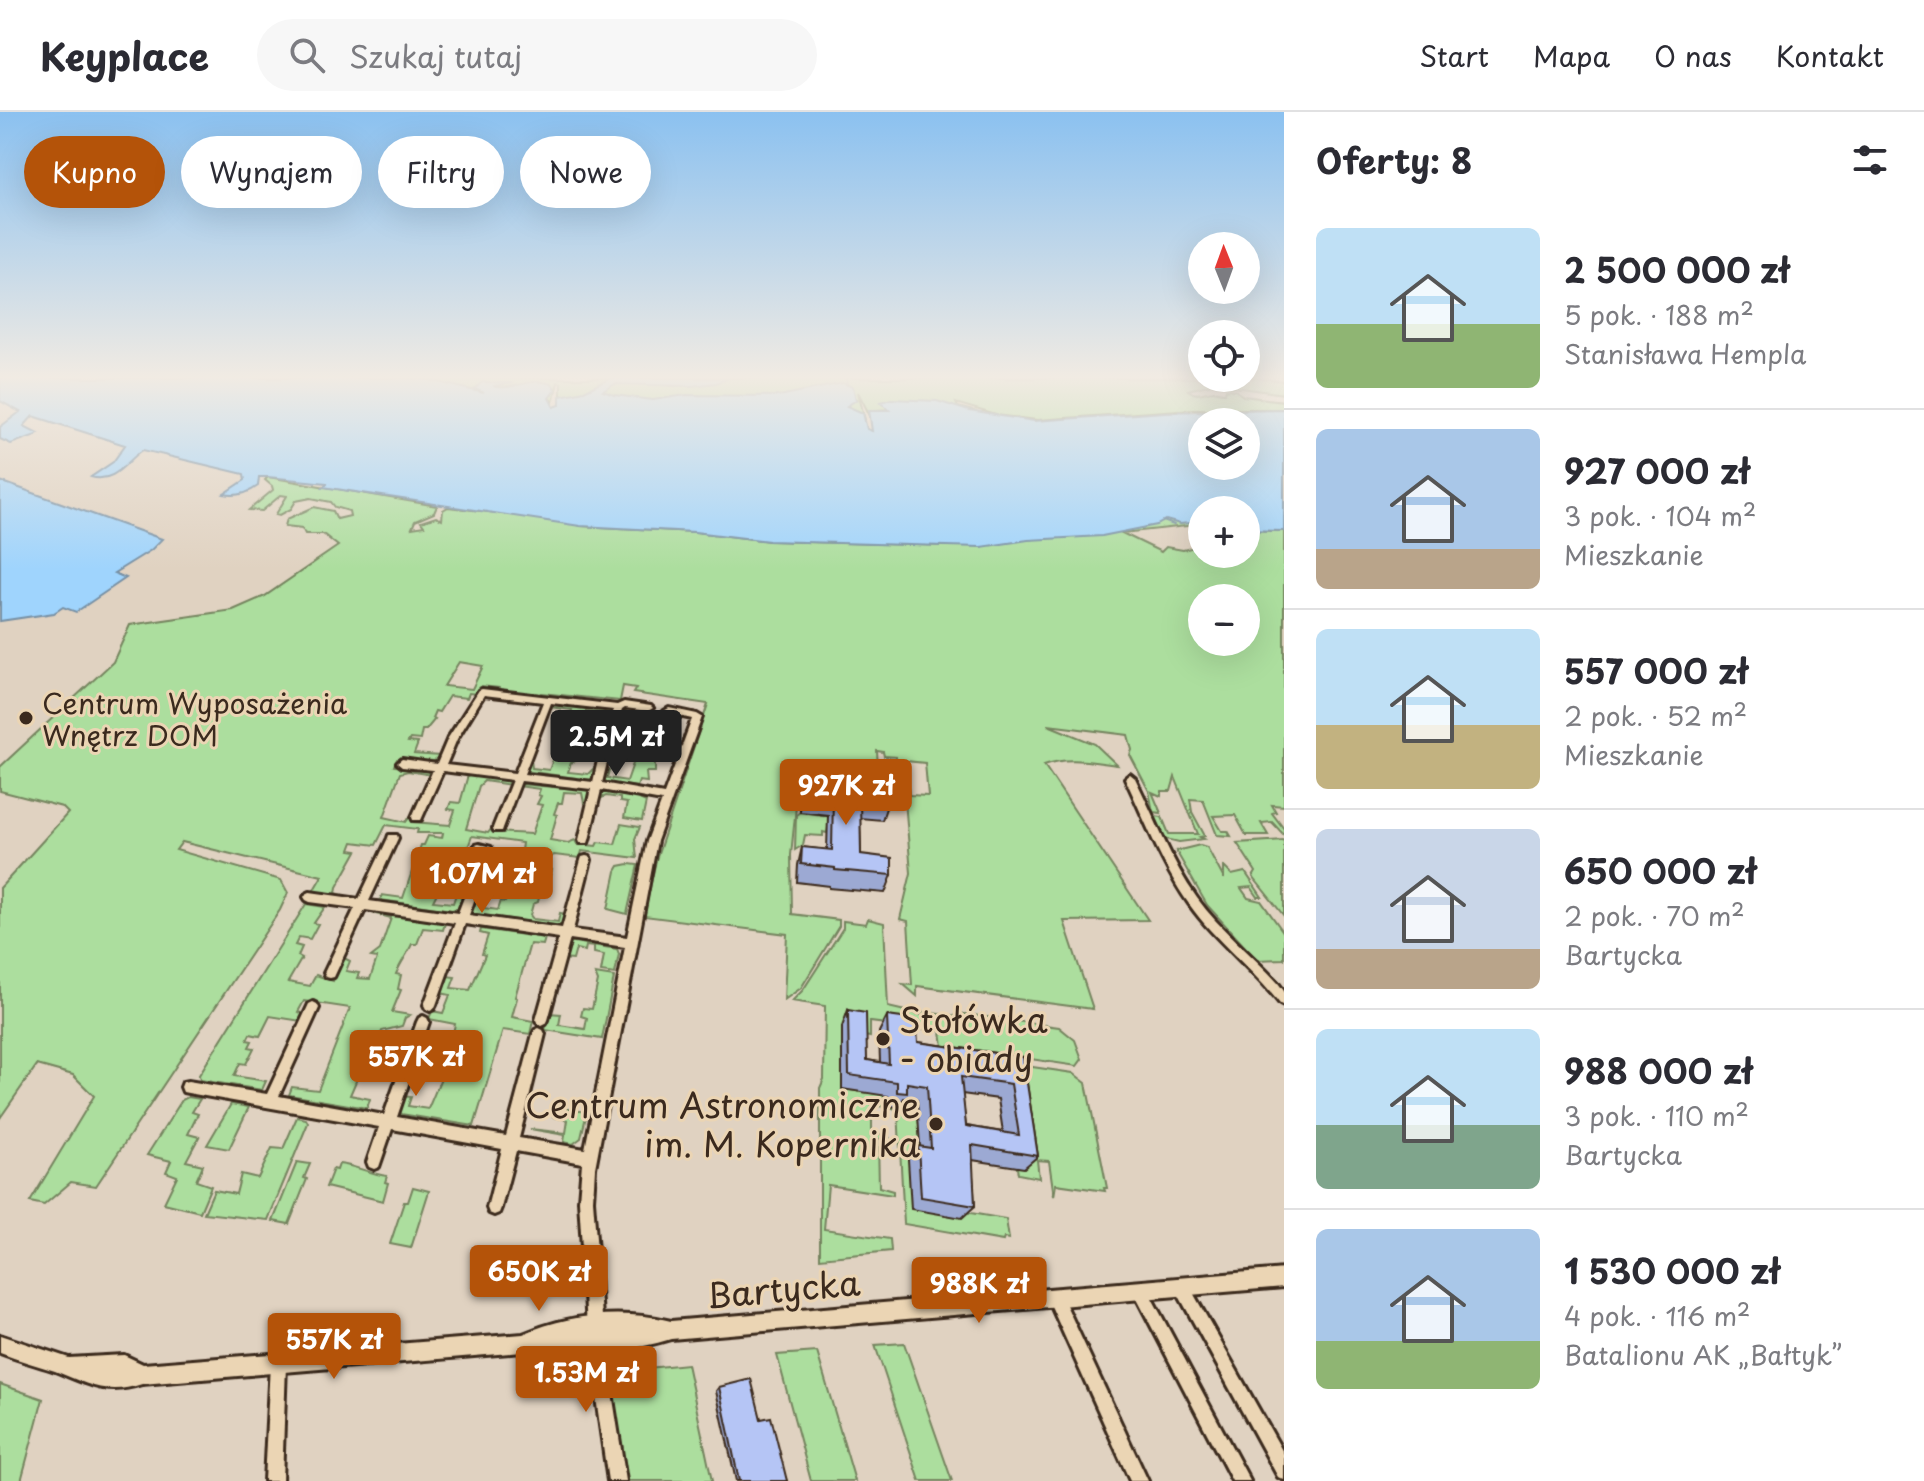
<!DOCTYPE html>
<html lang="pl">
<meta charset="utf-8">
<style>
:root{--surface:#fff;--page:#f7f7f7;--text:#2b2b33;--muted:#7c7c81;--line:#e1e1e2;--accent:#b45309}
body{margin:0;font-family:"Playpen Sans",sans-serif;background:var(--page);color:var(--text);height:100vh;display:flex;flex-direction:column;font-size:30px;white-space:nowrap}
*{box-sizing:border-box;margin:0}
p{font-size:26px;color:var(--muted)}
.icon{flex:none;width:44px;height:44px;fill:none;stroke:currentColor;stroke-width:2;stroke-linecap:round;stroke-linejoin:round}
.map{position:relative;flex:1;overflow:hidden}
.side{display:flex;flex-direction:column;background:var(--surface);width:640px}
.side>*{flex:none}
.hud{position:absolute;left:24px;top:24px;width:760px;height:72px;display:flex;gap:16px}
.needle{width:52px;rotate:359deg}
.buttons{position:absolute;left:1188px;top:120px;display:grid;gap:16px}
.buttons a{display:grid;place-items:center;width:72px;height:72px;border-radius:50%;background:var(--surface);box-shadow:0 8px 32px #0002;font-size:40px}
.price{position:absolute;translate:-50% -68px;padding:0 18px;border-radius:8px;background:var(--accent);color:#fff;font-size:26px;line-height:52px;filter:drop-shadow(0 2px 4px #0008)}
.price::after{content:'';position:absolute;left:50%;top:48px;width:24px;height:18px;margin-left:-12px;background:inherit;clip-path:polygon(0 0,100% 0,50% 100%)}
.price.active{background:#222;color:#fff}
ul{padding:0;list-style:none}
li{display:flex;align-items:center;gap:24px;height:200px;padding:0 32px}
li+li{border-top:2px solid var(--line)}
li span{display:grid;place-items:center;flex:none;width:224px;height:160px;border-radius:12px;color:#555}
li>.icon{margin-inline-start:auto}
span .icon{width:96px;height:96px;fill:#fffc;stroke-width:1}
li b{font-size:34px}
h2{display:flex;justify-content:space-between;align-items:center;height:96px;padding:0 32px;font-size:34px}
.chip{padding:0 28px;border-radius:36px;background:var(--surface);box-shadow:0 8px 32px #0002;font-size:28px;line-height:72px}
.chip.active{background:var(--accent);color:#fff}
header{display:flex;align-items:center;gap:48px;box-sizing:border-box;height:112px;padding:0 40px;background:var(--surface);border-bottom:2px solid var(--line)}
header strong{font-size:38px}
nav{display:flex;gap:44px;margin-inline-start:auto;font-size:28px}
.search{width:560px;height:72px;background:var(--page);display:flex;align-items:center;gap:20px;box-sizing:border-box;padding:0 28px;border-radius:44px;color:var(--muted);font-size:30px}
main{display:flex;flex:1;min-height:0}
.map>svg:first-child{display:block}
.green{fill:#acde9e;stroke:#74845e;stroke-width:2;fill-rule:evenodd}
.water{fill:#9fd4fd;stroke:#7790a4;stroke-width:2;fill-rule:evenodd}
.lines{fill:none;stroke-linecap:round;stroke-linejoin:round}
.stream{stroke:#7790a4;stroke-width:2}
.minor-casing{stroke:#3b2a1e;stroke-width:6}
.tertiary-casing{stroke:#3b2a1e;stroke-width:6}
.minor{fill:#ebd5b4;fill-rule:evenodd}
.tertiary{fill:#ebd5b4;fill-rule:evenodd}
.wall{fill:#9ca9d3;stroke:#3b2a1e;stroke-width:2;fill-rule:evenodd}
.building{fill:#b5c5f5;stroke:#3b2a1e;stroke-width:2;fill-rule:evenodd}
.poi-dot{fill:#3b2a1e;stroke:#ebd5b4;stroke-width:3}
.labels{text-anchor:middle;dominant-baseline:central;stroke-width:6;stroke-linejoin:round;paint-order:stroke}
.poi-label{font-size:28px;fill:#3b2a1e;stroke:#ebd5b4;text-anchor:start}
.near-poi-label{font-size:34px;fill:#3b2a1e;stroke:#ebd5b4;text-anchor:start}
.near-street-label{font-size:34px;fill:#3b2a1e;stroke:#ebd5b4}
</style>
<header>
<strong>Keyplace</strong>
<div class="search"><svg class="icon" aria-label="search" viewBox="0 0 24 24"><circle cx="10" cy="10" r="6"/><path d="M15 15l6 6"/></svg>Szukaj tutaj</div>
<nav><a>Start</a><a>Mapa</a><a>O nas</a><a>Kontakt</a></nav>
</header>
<main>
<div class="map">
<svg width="1284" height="1369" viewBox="0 0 1284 1369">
<rect width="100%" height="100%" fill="#e0d2c1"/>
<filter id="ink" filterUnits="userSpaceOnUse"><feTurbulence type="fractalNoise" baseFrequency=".0125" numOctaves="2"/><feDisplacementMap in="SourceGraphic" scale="16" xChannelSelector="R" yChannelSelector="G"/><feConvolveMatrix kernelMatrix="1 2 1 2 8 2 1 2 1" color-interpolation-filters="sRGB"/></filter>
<g filter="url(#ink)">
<!-- green -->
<g class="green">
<path d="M 395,266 L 629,266 L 630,269 L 674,274 L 729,266 L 1254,266 L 1284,269 L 1284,282 L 1212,272 L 1188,278 C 1198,286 1204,279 1214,279 C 1218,280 1221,281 1225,281 L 1226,277 L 1235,278 L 1243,284 L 1284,289 L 1284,297 L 1194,297 L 1037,308 L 996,303 L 956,291 L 958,295 L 977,300 L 934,295 L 875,298 L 871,306 L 858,280 L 865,308 L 861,303 L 839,295 L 857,287 L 836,273 L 758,297 L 726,301 L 606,282 L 602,279 L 607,275 L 603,273 L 561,289 L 561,271 L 558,270 L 553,290 L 549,286 L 554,276 L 505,284 L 438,276 Z"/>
<path d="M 268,365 L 437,394 L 434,401 L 415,409 L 412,416 L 424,414 L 421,410 L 436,405 L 442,408 L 443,398 L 448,395 L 562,409 L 580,414 L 695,420 L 769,429 L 953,434 L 1159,407 L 1199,410 L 1202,407 L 1202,410 L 1196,413 L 1122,421 L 1161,440 L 1166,435 L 1183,438 L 1202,433 L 1202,442 L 1246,442 L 1246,418 L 1284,419 L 1284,694 L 1272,693 L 1276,700 L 1272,701 L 1284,717 L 1284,723 L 1272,710 L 1261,711 L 1268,723 L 1246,723 L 1235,703 L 1213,704 L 1222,719 L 1228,719 L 1231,724 L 1217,723 L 1203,688 L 1190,687 L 1192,700 L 1205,724 L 1200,725 L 1204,727 L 1179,730 L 1166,727 L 1155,704 L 1162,705 L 1169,722 L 1198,722 L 1175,665 L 1171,679 L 1162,679 L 1161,684 L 1152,680 L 1161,701 L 1153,700 L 1149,679 L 1130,643 L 1132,638 L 1128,623 L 1048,613 L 1095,632 L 1117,653 C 1092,650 1068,644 1044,653 L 1148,808 L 1064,809 L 1093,897 L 917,874 L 917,884 L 903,872 L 912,873 L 908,809 L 900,807 L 911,761 L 904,676 L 908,675 L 909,683 L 928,684 L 925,651 L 896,648 L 896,645 L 884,644 L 883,640 L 877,639 L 879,672 L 873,668 L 800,661 L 799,672 L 794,672 L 793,693 L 796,694 L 791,743 L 792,802 L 839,808 L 839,814 L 801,876 L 784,888 L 787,822 L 644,804 L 656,748 L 708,592 L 633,581 L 636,576 L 623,574 L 620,589 L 541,581 L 538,585 L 501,581 L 499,576 L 481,574 L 477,582 L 469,581 L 467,586 L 449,584 L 439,600 L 435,599 L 432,606 L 435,607 L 426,618 L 422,618 L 420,628 L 410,627 L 408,630 L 418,631 L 414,642 L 441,644 L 434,649 L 397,647 L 394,654 L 427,657 L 432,663 L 408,659 L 400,661 L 384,705 L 406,710 L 412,702 L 412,710 L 450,713 L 455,698 L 448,697 L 451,690 L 460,691 L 468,663 L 507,668 L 511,673 L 484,669 L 479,674 L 466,717 L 488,721 L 496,711 L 493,720 L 532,722 L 542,693 L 537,692 L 541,684 L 538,683 L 540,677 L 518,674 L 520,672 L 587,678 L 590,682 L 588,691 L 584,691 L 582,681 L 564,680 L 562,691 L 558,691 L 554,702 L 557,703 L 550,728 L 568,731 L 575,728 L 577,732 L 596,734 L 598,730 L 615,732 L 621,712 L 640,715 L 635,727 L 637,746 L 582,739 L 580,746 L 554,743 L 548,747 L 546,756 L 552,758 L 547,772 L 542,772 L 538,790 L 533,792 L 530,803 L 533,807 L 558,810 L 560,801 L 566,802 L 561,814 L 473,802 L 470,796 L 473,787 L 486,786 L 483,796 L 498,798 L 501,789 L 505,790 L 517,768 L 522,731 L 472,724 L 467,738 L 471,740 L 468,745 L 451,743 L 448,750 L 434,748 L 431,756 L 444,758 L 441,764 L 445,765 L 433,789 L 453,791 L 456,782 L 464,785 L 460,795 L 452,798 L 380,788 L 382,783 L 403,786 L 421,733 L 424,733 L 428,724 L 442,726 L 443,721 L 417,721 L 418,717 L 386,713 L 376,733 L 353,730 L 350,738 L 357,739 L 337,775 L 336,781 L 343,783 L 342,786 L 312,781 L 322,764 L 182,730 L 176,738 L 281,768 L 288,781 L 280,798 L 96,1074 L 71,1070 L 44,1093 L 30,1090 L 94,984 L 73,963 L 37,953 L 0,1006 L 0,776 L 68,701 L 62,695 L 0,679 L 0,655 L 113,550 L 130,513 L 233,498 L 265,484 L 338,434 L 323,422 L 305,422 L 302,416 L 285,414 L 287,407 L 314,395 L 333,399 L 337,407 L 350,404 L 349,399 L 335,395 L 331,390 L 311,386 L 296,389 L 291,397 L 280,403 L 276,402 L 287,384 L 281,383 L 262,399 L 249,398 L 273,378 L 272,374 L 265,368 ZM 1202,486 L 1246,486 L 1246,530 L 1202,530 ZM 459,550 L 483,554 L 472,577 L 444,574 Z"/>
<path d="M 551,591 L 614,599 L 611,605 L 605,601 L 586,599 L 586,612 L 583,612 L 579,624 L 573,624 L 572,628 L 575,629 L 569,648 L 575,649 L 571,651 L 568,660 L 588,662 L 594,656 L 597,657 L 591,668 L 525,659 L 529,648 L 531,648 L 532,656 L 549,658 L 554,645 L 559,645 L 559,627 L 564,623 L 572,598 L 549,595 Z"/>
<path d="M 640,597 L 670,603 L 669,609 L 654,608 L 652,618 L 668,619 L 662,639 L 655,646 L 655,660 L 646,660 L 647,670 L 639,669 L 637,675 L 608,671 L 603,667 L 605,658 L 609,658 L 607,666 L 627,669 L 637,640 L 634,639 L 638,622 L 641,622 L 639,621 L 641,611 L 637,610 L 637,607 L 620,605 L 623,598 L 626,599 L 625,604 L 637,606 Z"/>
<path d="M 604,680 L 633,684 L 646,690 L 642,709 L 624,706 L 627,691 L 620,690 L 620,686 L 606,684 L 597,688 Z"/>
<path d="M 800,700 L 830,704 L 827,721 L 823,720 L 823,724 L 805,723 L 803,733 L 795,738 L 796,703 Z"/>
<path d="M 1284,728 L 1284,804 L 1253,765 L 1256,760 L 1237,731 Z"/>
<path d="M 1200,733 L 1207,735 L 1224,767 L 1224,755 L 1232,763 L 1245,760 L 1262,785 L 1258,785 L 1251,775 L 1241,776 L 1248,786 L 1261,789 L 1284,821 L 1284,847 L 1257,848 L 1207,793 L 1176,739 Z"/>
<path d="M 629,752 L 638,753 L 627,802 L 608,797 L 616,759 L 619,754 Z"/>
<path d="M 306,792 L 325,795 L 314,811 L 318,812 L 310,827 L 299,825 L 295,833 L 302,835 L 298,844 L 302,846 L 288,870 L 310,874 L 316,863 L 333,869 L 339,850 L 344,846 L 350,849 L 346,859 L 359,861 L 357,866 L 370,867 L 377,846 L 371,845 L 380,838 L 391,806 L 372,801 L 445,811 L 443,818 L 423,816 L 417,832 L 412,832 C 407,843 401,850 396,862 L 401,863 L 398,877 L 401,878 L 392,900 L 410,903 L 405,906 L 402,914 L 382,919 L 379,927 L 374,929 L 370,940 L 374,941 L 366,963 L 359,962 L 350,983 L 370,987 L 367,996 L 289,983 L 292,975 L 318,978 L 350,896 L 304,889 L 298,900 L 305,902 L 301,909 L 270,904 L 260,924 L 250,922 L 247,928 L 252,929 L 249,935 L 254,936 L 246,952 L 240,951 L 234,964 L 266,969 L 262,978 L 200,968 L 199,963 Z"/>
<path d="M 868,807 L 884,811 L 888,895 L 918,902 L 922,903 L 922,900 L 957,904 L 969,914 L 958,901 L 1059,915 L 1075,928 L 1082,947 L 1077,954 L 943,934 L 941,919 L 870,910 L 870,925 L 859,923 L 842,977 L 898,985 L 916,974 L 921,1040 L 965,1100 L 1006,1107 L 1009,1127 L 1004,1126 L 1003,1129 L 904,1112 L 898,997 L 872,993 L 872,1019 L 890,1026 L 878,1027 L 879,1075 L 893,1079 L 893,1083 L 828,1073 L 824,1117 L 890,1127 L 891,1139 L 820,1146 L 820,976 L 824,967 L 825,894 L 792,889 L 803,878 L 843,816 L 843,809 L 866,812 Z"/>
<path d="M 481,817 L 545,826 L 543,833 L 530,832 L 515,885 L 517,886 L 512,905 L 533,909 L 530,922 L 503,918 L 474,1014 L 401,1002 L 398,997 L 403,984 L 411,985 L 408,994 L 428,997 L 446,954 L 455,912 L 429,907 L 432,899 L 443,901 L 450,883 L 441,881 L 447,864 L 455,865 L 451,876 L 470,878 L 485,843 L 482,842 L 488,823 L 480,821 Z"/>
<path d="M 568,829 L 617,837 L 619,842 L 615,862 L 601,860 L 604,843 L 594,841 L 594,835 L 586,834 L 585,839 L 576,837 L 573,848 L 563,847 Z"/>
<path d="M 595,862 L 614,865 L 602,927 L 545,918 L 549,901 L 561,902 L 559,913 L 585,917 L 587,906 L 581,904 L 583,896 L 592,897 L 598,869 Z"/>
<path d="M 999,950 L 1073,961 L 1086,971 L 1107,1076 L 1104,1076 L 1105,1079 L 1056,1072 L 1054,1084 L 1049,1049 L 1037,1048 L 1039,1066 L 1018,1062 Z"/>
<path d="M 188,985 L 200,987 L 192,1000 L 198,1002 L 188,1022 L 199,1025 L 186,1049 L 203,1053 L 196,1069 L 211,1074 L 200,1100 L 164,1091 L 177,1064 L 166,1060 L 171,1049 L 147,1043 L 182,988 Z"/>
<path d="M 231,992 L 249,995 L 229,1037 L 207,1033 Z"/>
<path d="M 555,995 L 587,1000 L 581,1026 L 573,1032 L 564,1030 L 565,1023 L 530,1017 L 566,1021 L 568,1008 L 553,1005 Z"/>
<path d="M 297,1005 L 306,1007 L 308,1011 L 268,1108 L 204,1101 L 214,1078 L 236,1082 L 241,1062 L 258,1066 L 272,1036 L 283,1037 Z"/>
<path d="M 297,1050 L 310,1052 L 304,1066 L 307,1067 L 289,1112 L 273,1109 Z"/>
<path d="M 339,1052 C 357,1054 370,1062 387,1064 L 385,1070 L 388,1071 L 383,1089 L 326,1075 L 333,1057 L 337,1058 Z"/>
<path d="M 413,1075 L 429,1079 L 411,1136 L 390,1132 L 404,1090 L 408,1090 Z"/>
<path d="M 904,1231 L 952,1369 L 920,1369 L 875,1233 Z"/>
<path d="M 817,1240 L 855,1369 L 811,1369 L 777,1243 Z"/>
<path d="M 687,1252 L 712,1369 L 625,1369 L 608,1260 Z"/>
<path d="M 0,1272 L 43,1287 L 21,1369 L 0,1369 Z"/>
</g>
<!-- water -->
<g class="water">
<path d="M 0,266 L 402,266 L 430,268 L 484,281 L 475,277 L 482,270 L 513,271 L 493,274 C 511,280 532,263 553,273 L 555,278 L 549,286 L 554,295 L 560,293 L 560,284 L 584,279 L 611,266 L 729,266 L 716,271 L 691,274 L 615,272 L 603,279 L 614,283 L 653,288 L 686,283 L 779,284 L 843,271 L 853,275 L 856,288 L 847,294 L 863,301 L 867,317 L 872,319 L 869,298 L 889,298 L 881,290 L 891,287 L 937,289 L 969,299 L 1034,309 L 1165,300 L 1284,297 L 1284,419 L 1246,418 L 1246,398 L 1202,398 L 1199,410 L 1180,412 L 1166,408 L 1157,413 L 1102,424 L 1028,428 L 981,435 L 769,429 L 695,420 L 580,414 L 323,375 L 327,371 L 268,365 L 259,365 L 258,374 C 247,382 237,385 224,382 L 245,368 L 244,362 L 143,338 C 127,348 115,372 91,365 L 113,350 L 125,333 L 33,304 L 24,314 L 38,321 L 36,323 L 11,332 L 0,327 L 0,315 L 20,300 L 0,289 ZM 1202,310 L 1246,310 L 1246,354 L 1202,354 Z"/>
<path d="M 0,369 L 162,427 L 151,438 L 114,461 L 126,466 L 76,500 L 63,495 L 54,501 L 0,509 Z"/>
</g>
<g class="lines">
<!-- stream -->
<g class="stream">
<path d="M 845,266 L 847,272"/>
<path d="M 1163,409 L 1174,413"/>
</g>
<!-- minor casing -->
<g class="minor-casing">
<g id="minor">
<path d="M 482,577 L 617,593 L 624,590 L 651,594 L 653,596 L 648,599 L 625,596 L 622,598 L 616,614 L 602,671 L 664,682 L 692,607 L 666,601 L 664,599 L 669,596 L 697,602 L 702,605 L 657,729 L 595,1056 L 593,1088 L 604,1230 L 626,1369 L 608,1369 L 588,1230 L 579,1088 L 582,1051 L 516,1039 L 501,1096 L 499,1101 L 494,1103 L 489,1101 L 487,1096 L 502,1037 L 392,1017 L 379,1055 L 374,1057 L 369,1055 L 367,1050 L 379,1015 L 188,981 L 183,980 L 181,975 L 183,970 L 188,969 L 267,982 L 309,892 L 313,890 L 317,892 L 319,896 L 279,984 L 384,1003 L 417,910 L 419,906 L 423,904 L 427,906 L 429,910 L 397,1005 L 506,1024 L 533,922 L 535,918 L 539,916 L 543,918 L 545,922 L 519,1026 L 585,1037 L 625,835 L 570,827 L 548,908 L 546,912 L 542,914 L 538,912 L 536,908 L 559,826 L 465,812 L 436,893 L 434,897 L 430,899 L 426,897 L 424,893 L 455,811 L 365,798 L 334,865 L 330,866 L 326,865 L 324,861 L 355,796 L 310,790 L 306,788 L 304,785 L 306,782 L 310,780 L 359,787 L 388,726 L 389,723 L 397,723 L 398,726 L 369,789 L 458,801 L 481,741 L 475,739 L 474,736 L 475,733 L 479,732 L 491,735 L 492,738 L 469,803 L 562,816 L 581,748 L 582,745 L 586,744 L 590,745 L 591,748 L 573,818 L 627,825 L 647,729 L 662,689 L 601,678 L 589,728 L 588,731 L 580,731 L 579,728 L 591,677 L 521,669 L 503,716 L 502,719 L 494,719 L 493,716 L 512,668 L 443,659 L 421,708 L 413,708 L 412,705 L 433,658 L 402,655 L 397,651 L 402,647 L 437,652 L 448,626 L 479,578 ZM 484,583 L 543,590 L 515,661 L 446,653 L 457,627 ZM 551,591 L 613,598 L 606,614 L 593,670 L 524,662 Z"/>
<path d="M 1130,662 L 1135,666 C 1155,706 1171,750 1197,786 C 1220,818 1252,842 1278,871 L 1284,879 L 1284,894 L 1280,892 C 1252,856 1215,829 1189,792 C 1162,754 1145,708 1125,666 Z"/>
<path d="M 1182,1167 L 1187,1170 L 1284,1342 L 1284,1368 L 1278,1365 L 1177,1180 L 1174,1175 L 1177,1170 Z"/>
<path d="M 1140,1170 L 1145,1173 L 1250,1369 L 1232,1369 L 1135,1183 L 1132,1178 L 1135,1173 Z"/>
<path d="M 1055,1177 L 1060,1180 L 1148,1369 L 1130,1369 L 1047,1185 L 1050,1180 Z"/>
<path d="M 278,1244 L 284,1246 L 286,1252 L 282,1369 L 264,1369 L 270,1252 L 272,1246 Z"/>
</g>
</g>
<!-- tertiary casing -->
<g class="tertiary-casing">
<path id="tertiary" d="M 1284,1157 L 1284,1175 L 671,1227 C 622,1242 573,1245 523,1240 L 142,1272 C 106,1284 88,1272 55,1259 C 37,1253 18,1248 0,1241 L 0,1223 L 69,1246 L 124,1243 L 143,1252 L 523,1222 C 568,1202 623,1197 671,1209 Z"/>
</g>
<!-- minor -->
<use href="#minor" class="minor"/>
<!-- tertiary -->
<use href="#tertiary" class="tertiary"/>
</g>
<!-- wall -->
<g class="wall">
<path d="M 804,663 L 888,690 L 882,708 L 860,706 L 861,742 L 892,763 L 885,781 L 829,776 L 829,774 L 797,770 L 798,753 L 802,735 L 827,738 L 828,703 L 800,700 L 800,682 Z"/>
<path d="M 848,898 L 867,948 L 880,950 L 879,920 L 887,904 L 918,930 L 1023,945 L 1038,1044 L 1024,1056 L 972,1048 L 975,1094 L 962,1106 L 911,1097 L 908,1047 L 918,1034 L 920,1034 L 917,988 L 904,986 L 898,995 L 889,994 L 888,984 L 842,977 L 842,915 ZM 962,982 L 998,987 L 1003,1020 L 966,1014 Z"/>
<path d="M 719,1275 L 761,1307 L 787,1369 L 736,1369 L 716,1279 Z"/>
</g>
<!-- building -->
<g class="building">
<path d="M 804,663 L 887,675 L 888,690 L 860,686 L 861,742 L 892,746 L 892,763 L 835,758 L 835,756 L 801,752 L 802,735 L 832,738 L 833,684 L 804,681 Z"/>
<path d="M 848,898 L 866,901 L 867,948 L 889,952 L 887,904 L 916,908 L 918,930 L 1023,945 L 1038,1044 L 972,1033 L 975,1094 L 921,1085 L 918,1034 L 931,1036 L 927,974 L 907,971 L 907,981 L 897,980 L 897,970 L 849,963 ZM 961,965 L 1011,972 L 1019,1023 L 966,1014 Z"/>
<path d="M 751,1267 L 761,1307 L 771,1305 L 787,1369 L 739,1369 L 719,1275 Z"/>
</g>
</g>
<!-- sky -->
<linearGradient id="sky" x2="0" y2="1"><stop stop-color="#8bc1f0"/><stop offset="0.58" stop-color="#f1ebe3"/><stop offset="1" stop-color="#f1ebe3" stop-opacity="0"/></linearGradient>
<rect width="1284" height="457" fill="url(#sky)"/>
<!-- markers -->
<g class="poi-dot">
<circle cx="26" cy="606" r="8"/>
<circle cx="883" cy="927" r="8"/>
<circle cx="936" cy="1012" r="8"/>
</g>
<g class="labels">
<!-- poi labels -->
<g class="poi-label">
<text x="42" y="590">Centrum Wyposażenia<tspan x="42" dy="32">Wnętrz DOM</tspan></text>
</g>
<!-- near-poi labels -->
<g class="near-poi-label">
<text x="899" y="907">Stołówka<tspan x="899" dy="39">- obiady</tspan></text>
<text x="920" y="992" text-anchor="end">Centrum Astronomiczne<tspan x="920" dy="39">im. M. Kopernika</tspan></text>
</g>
<!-- near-street labels -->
<g class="near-street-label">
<text transform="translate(783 1176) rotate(-5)">Bartycka</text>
</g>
</g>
</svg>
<div class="buttons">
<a><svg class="needle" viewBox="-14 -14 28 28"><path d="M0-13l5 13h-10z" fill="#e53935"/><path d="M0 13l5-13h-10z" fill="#7c7c81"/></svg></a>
<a><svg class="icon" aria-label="locate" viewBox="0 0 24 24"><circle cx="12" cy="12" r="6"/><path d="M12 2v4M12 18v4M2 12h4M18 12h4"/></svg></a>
<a><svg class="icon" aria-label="layers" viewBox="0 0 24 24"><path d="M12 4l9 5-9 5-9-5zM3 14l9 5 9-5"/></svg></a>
<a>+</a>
<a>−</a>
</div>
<b class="price active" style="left:616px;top:666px">2.5M zł</b>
<b class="price" style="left:846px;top:715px">927K zł</b>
<b class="price" style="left:482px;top:803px">1.07M zł</b>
<b class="price" style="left:416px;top:986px">557K zł</b>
<b class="price" style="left:539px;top:1201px">650K zł</b>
<b class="price" style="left:979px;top:1213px">988K zł</b>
<b class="price" style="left:334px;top:1269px">557K zł</b>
<b class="price" style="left:586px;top:1302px">1.53M zł</b>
<div class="hud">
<a class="chip active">Kupno</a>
<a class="chip">Wynajem</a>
<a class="chip">Filtry</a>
<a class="chip">Nowe</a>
</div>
</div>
<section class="side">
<h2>Oferty: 8<svg class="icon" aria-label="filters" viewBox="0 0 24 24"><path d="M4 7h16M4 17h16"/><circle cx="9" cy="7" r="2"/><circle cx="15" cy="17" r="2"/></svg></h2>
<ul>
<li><span style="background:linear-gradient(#bfe0f5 60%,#8fb573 0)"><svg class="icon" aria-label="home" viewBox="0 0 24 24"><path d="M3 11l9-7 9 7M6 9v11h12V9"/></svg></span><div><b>2 500 000 zł</b><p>5 pok. · 188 m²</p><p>Stanisława Hempla</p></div></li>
<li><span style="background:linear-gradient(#a9c7e8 75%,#b9a48a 0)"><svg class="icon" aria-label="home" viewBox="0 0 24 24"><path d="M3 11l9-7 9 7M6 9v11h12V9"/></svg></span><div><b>927 000 zł</b><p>3 pok. · 104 m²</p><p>Mieszkanie</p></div></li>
<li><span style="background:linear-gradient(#bfe0f5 60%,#c2b280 0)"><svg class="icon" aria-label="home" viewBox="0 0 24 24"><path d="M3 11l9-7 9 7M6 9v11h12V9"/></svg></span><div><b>557 000 zł</b><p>2 pok. · 52 m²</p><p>Mieszkanie</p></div></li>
<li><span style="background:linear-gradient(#c9d6e8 75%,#b9a48a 0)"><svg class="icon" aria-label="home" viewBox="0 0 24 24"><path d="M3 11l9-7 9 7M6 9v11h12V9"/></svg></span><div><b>650 000 zł</b><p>2 pok. · 70 m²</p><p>Bartycka</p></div></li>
<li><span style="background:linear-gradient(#bfe0f5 60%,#7fa58c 0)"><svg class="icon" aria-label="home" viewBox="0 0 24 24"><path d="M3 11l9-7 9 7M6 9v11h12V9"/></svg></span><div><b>988 000 zł</b><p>3 pok. · 110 m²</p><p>Bartycka</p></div></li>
<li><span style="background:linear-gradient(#a9c7e8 70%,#8fb573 0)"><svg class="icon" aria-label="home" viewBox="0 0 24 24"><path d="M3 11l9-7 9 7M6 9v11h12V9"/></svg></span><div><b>1 530 000 zł</b><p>4 pok. · 116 m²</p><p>Batalionu AK „Bałtyk”</p></div></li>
</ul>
</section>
</main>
